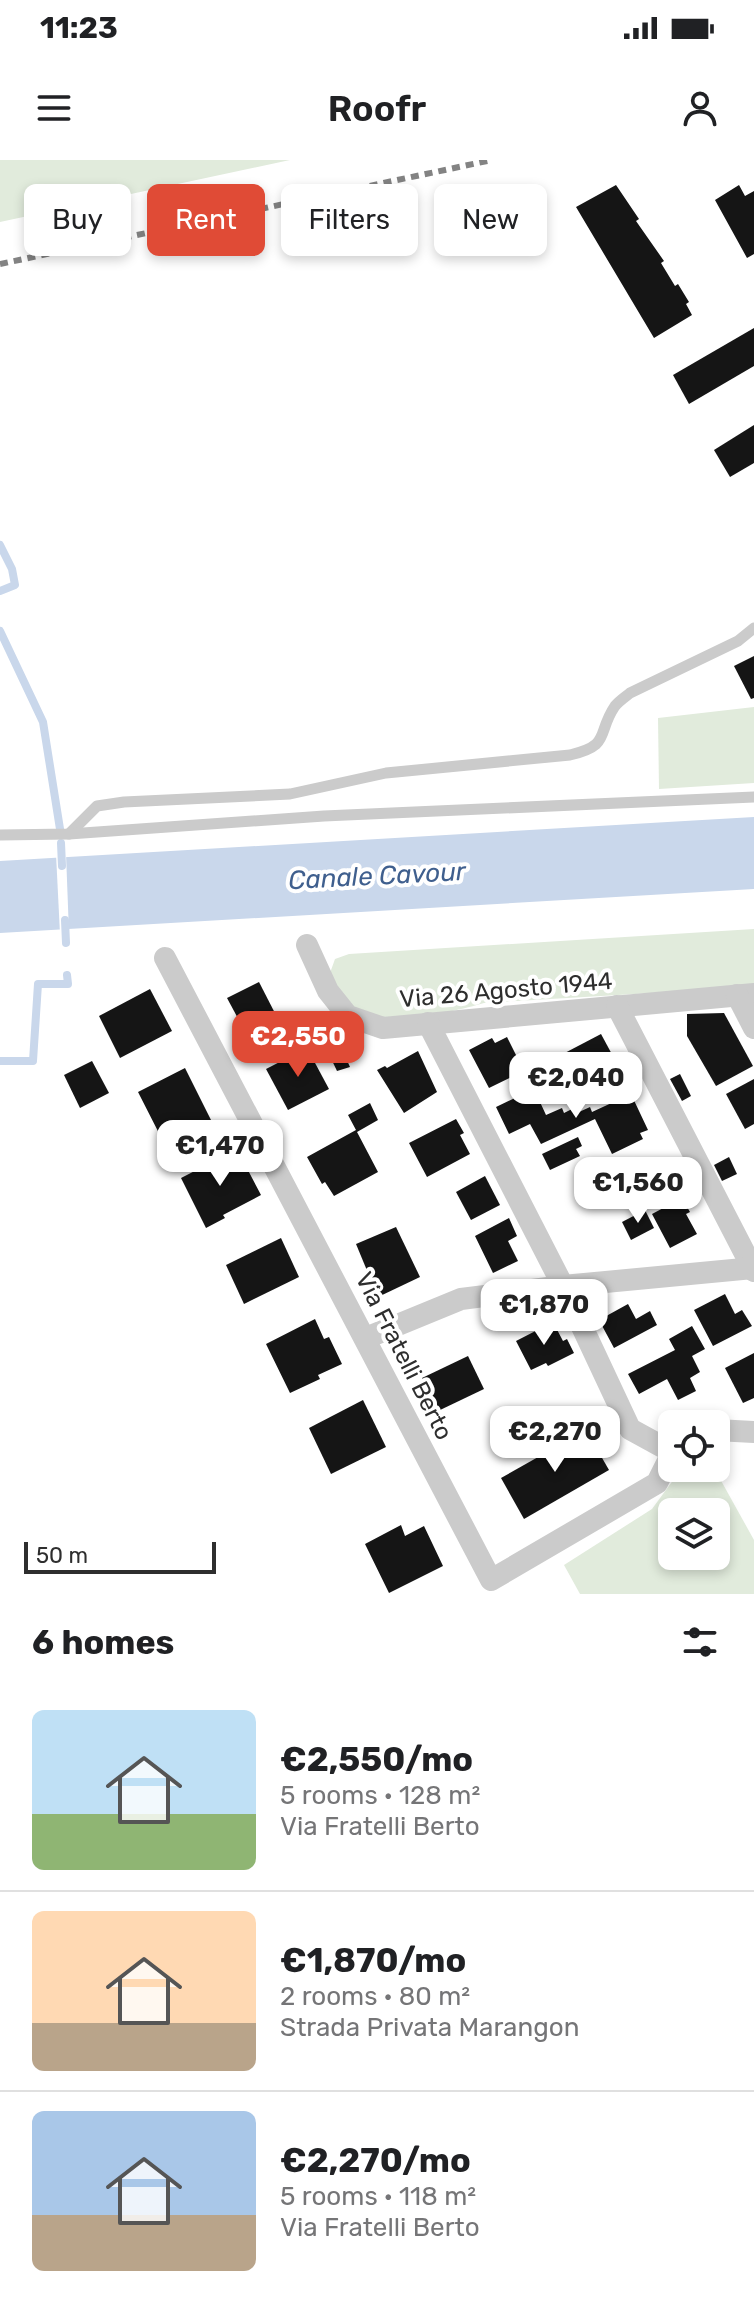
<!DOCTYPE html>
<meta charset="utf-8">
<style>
:root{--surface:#fff;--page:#f2f2f2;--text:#202124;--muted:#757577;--line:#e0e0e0;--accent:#e04b36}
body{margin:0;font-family:Rubik,sans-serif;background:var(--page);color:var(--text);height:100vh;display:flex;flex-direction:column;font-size:30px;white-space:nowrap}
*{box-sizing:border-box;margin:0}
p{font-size:26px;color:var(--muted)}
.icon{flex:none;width:44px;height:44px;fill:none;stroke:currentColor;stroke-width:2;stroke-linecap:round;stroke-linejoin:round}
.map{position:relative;height:1434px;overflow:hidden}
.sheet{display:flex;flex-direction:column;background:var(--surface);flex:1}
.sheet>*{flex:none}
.banner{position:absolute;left:24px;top:24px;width:706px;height:72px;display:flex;gap:16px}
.tools{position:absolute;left:658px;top:1250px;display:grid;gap:16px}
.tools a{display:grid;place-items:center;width:72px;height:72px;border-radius:12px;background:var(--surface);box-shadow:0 4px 12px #0003;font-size:40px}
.scale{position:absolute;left:24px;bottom:20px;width:192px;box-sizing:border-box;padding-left:8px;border:4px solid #2e2e2e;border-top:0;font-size:22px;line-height:28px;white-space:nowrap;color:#2e2e2e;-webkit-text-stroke:6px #fff;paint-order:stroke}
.price{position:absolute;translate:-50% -68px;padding:0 18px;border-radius:16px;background:#fff;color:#222;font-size:26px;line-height:52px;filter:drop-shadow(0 2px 4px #0008)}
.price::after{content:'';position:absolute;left:50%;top:48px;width:24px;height:18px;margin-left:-12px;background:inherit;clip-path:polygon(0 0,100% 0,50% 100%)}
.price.on{background:var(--accent);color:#fff}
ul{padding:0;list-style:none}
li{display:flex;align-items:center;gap:24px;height:200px;padding:0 32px}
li+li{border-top:2px solid var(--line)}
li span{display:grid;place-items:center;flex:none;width:224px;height:160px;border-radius:12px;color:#555}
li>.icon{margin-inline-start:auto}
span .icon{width:96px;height:96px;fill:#fffc;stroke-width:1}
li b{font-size:34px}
h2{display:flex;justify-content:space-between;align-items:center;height:96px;padding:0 32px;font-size:34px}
.pill{padding:0 28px;border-radius:12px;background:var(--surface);box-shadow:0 4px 12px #0003;font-size:28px;line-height:72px}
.pill.on{background:var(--accent);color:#fff}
.status{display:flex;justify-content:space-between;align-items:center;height:56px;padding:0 40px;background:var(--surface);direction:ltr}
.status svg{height:22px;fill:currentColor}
header{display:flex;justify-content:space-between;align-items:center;height:104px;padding:0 32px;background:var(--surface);font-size:36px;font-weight:600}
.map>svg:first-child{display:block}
.green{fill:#e1ebdc;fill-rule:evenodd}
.water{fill:#c9d7eb}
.pier{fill:#fff}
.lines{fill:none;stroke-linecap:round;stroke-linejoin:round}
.stream{stroke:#c9d7eb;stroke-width:8}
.building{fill:#151515}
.lane{stroke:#cbcbcb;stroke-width:11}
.street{stroke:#cbcbcb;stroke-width:22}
.rail{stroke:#838383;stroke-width:6;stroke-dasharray:8 6;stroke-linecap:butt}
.labels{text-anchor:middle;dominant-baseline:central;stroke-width:8;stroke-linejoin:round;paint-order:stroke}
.street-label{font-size:24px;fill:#2e2e2e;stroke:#fff}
.water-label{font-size:26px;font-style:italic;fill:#3f5f8e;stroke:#fff}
</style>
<div class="status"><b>11:23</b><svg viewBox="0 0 49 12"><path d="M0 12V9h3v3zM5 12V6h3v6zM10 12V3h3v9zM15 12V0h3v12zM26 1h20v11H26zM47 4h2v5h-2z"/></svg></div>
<header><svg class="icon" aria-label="menu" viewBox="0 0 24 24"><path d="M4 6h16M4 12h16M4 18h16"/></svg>Roofr<svg class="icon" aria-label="person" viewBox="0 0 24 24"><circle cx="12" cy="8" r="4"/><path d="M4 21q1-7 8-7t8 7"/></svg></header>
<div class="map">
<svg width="754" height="1434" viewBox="0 0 754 1434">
<rect width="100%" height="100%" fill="#fff"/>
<!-- green -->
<g class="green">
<path d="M 0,0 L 290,0 L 0,62 Z"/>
<path d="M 754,547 L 754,623 L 659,629 L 658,558 Z"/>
<path d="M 754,769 L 754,827 L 484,843 C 457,851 393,865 366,855 C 348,848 339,829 330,813 L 335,799 L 349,794 Z"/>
<path d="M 682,1308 L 714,1308 L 754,1380 L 754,1434 L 580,1434 L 564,1405 L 652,1349 ZM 716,1352 L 716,1396 L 672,1396 L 672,1352 Z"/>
</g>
<!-- water -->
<path class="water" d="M 754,657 L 754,729 L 0,773 L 0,701 Z"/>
<!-- pier -->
<path class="pier" d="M 56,694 L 66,694 L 69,773 L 60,774 Z"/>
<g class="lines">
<!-- stream -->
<g class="stream">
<path d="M 0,385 L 12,409 L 15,425 L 0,431"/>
<path d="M 0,471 L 43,562 L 60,669"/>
<path d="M 61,683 L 62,706"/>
<path d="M 65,760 L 66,783"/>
<path d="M 0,901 L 33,901 L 38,824 L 68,824 L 67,815"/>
</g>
</g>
<!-- building -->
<g class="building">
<path d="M 616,25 L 639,59 L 636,61 L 664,101 L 661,103 L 675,126 L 678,124 L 689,142 L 686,144 L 692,155 L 654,178 L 576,47 Z"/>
<path d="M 739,25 L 745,36 L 754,31 L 754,94 L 747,98 L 715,40 Z"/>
<path d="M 754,168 L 754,206 L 689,244 L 673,215 Z"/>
<path d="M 754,265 L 754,303 L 730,317 L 714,290 Z"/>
<path d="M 754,496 L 754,538 L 751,539 L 734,506 Z"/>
<path d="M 259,822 L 279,861 L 248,877 L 227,838 Z"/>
<path d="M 150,829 L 172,871 L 120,898 L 99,856 Z"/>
<path d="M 724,853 L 753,906 L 716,926 L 687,876 L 687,854 Z"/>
<path d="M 601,874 L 621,911 L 579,934 L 559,896 Z"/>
<path d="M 507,877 L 524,911 L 489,928 L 469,890 L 492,878 L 495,883 Z"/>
<path d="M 356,885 L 358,894 L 345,896 L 350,907 L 337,911 L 326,888 Z"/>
<path d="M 307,888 L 329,929 L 288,950 L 266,909 Z"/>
<path d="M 418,891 L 437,932 L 404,953 L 377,910 L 385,906 L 387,908 Z"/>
<path d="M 92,901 L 109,933 L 80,948 L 64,915 Z"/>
<path d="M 185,908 L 214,966 L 191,977 L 188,973 L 165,985 L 138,932 Z"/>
<path d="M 680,914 L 691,936 L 682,941 L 670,919 Z"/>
<path d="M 754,919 L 754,964 L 745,969 L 726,934 Z"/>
<path d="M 534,929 L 546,955 L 562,948 L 564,953 L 576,947 L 579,952 L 590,947 L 592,952 L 631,934 L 648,970 L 640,973 L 643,979 L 612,994 L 595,959 L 541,984 L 530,964 L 509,974 L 496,947 Z"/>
<path d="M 370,943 L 378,960 L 357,972 L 378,1012 L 334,1036 L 325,1022 L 322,1024 L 307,997 L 356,970 L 348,955 Z"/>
<path d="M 456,959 L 464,973 L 460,975 L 470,994 L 427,1017 L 409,983 Z"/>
<path d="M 578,977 L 582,986 L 576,989 L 580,996 L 550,1010 L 542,994 Z"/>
<path d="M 239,993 L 261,1035 L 223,1055 L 225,1058 L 206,1068 L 181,1018 L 222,997 L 224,1000 Z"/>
<path d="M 729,997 L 737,1014 L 722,1021 L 714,1005 Z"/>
<path d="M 485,1016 L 500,1045 L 471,1060 L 456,1032 Z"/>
<path d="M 682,1038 L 690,1052 L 686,1054 L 697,1074 L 670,1088 L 652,1054 Z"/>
<path d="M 645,1050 L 654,1068 L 631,1080 L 622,1062 Z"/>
<path d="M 509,1058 L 517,1076 L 508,1081 L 518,1101 L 493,1113 L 475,1076 Z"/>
<path d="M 396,1067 L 420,1117 L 378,1137 L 356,1084 Z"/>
<path d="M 281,1078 L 299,1117 L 244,1144 L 226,1105 Z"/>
<path d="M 725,1134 L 735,1154 L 742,1150 L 752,1166 L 713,1186 L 694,1150 Z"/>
<path d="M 628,1144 L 636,1159 L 650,1151 L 657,1165 L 614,1188 L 599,1160 Z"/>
<path d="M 315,1159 L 324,1179 L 329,1177 L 342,1204 L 318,1215 L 320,1219 L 290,1233 L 266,1184 Z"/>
<path d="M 553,1162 L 563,1181 L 567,1179 L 574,1193 L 548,1206 L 546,1203 L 531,1210 L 516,1181 Z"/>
<path d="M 692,1166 L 705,1189 L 692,1196 L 700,1212 L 690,1218 L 696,1231 L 678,1240 L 667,1219 L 639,1234 L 628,1214 L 675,1190 L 669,1179 Z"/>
<path d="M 754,1193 L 754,1238 L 743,1243 L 725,1208 Z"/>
<path d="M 468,1196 L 484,1229 L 438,1251 L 422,1218 Z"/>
<path d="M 363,1240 L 386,1287 L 331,1314 L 309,1268 Z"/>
<path d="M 586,1270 L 609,1310 L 524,1359 L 501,1318 Z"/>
<path d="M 401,1365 L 405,1376 L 424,1366 L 443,1406 L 389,1433 L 365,1384 Z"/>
</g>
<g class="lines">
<!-- lane -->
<g class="lane">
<path d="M 69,674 L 97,646 L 124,642 L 290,634 L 386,613 L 570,595 C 612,585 596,574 615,546 C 619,541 625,537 630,533 L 738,481 L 754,468"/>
<path d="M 0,675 L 69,674 L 324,656 L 754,637"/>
</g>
<!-- street -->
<g class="street">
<path d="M 307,785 L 328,831 L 348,856 L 383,868 L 754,834"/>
<path d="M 165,798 L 491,1420 L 657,1323 L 672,1293"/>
<path d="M 737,835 L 754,868"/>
<path d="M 617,846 L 754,1111"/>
<path d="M 428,863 L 563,1126 L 630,1269 L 672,1292"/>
<path d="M 366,1178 L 461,1139 L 563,1126 L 754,1108"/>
<path d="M 716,1270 L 754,1272"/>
</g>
<!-- rail -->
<path class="rail" d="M 0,104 L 492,0"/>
</g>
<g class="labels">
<!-- street labels -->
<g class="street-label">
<text transform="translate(506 830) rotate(-5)">Via 26 Agosto 1944</text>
<text transform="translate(404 1196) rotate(63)">Via Fratelli Berto</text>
</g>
<!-- water labels -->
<g class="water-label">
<text transform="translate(377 716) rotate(-3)">Canale Cavour</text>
</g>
</g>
</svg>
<div class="tools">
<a><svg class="icon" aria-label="locate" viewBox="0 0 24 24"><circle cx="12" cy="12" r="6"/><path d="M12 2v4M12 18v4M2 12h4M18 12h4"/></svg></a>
<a><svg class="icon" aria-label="layers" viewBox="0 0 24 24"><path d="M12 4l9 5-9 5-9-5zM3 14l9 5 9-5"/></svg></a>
</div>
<div class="scale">50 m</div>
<b class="price on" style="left:298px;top:919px">€2,550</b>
<b class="price" style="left:576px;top:960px">€2,040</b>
<b class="price" style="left:220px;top:1028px">€1,470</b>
<b class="price" style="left:638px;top:1065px">€1,560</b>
<b class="price" style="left:544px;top:1187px">€1,870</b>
<b class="price" style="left:555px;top:1314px">€2,270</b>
<div class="banner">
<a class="pill">Buy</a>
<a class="pill on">Rent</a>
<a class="pill">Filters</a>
<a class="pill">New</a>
</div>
</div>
<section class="sheet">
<h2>6 homes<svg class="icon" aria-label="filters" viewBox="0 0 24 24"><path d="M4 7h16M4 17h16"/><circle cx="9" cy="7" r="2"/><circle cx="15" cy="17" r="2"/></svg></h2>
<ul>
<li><span style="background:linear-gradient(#bfe0f5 65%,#8fb573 0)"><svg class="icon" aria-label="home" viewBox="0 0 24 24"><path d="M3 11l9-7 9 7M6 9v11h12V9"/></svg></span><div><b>€2,550/mo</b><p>5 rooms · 128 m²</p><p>Via Fratelli Berto</p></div></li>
<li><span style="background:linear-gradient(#ffd9b3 70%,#b9a48a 0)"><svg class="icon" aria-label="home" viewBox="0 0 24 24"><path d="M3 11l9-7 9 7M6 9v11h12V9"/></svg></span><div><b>€1,870/mo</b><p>2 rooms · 80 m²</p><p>Strada Privata Marangon</p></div></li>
<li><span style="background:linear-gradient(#a9c7e8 65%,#b9a48a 0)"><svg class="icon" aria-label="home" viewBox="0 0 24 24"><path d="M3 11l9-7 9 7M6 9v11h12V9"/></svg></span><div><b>€2,270/mo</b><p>5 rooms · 118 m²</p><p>Via Fratelli Berto</p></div></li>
</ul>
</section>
